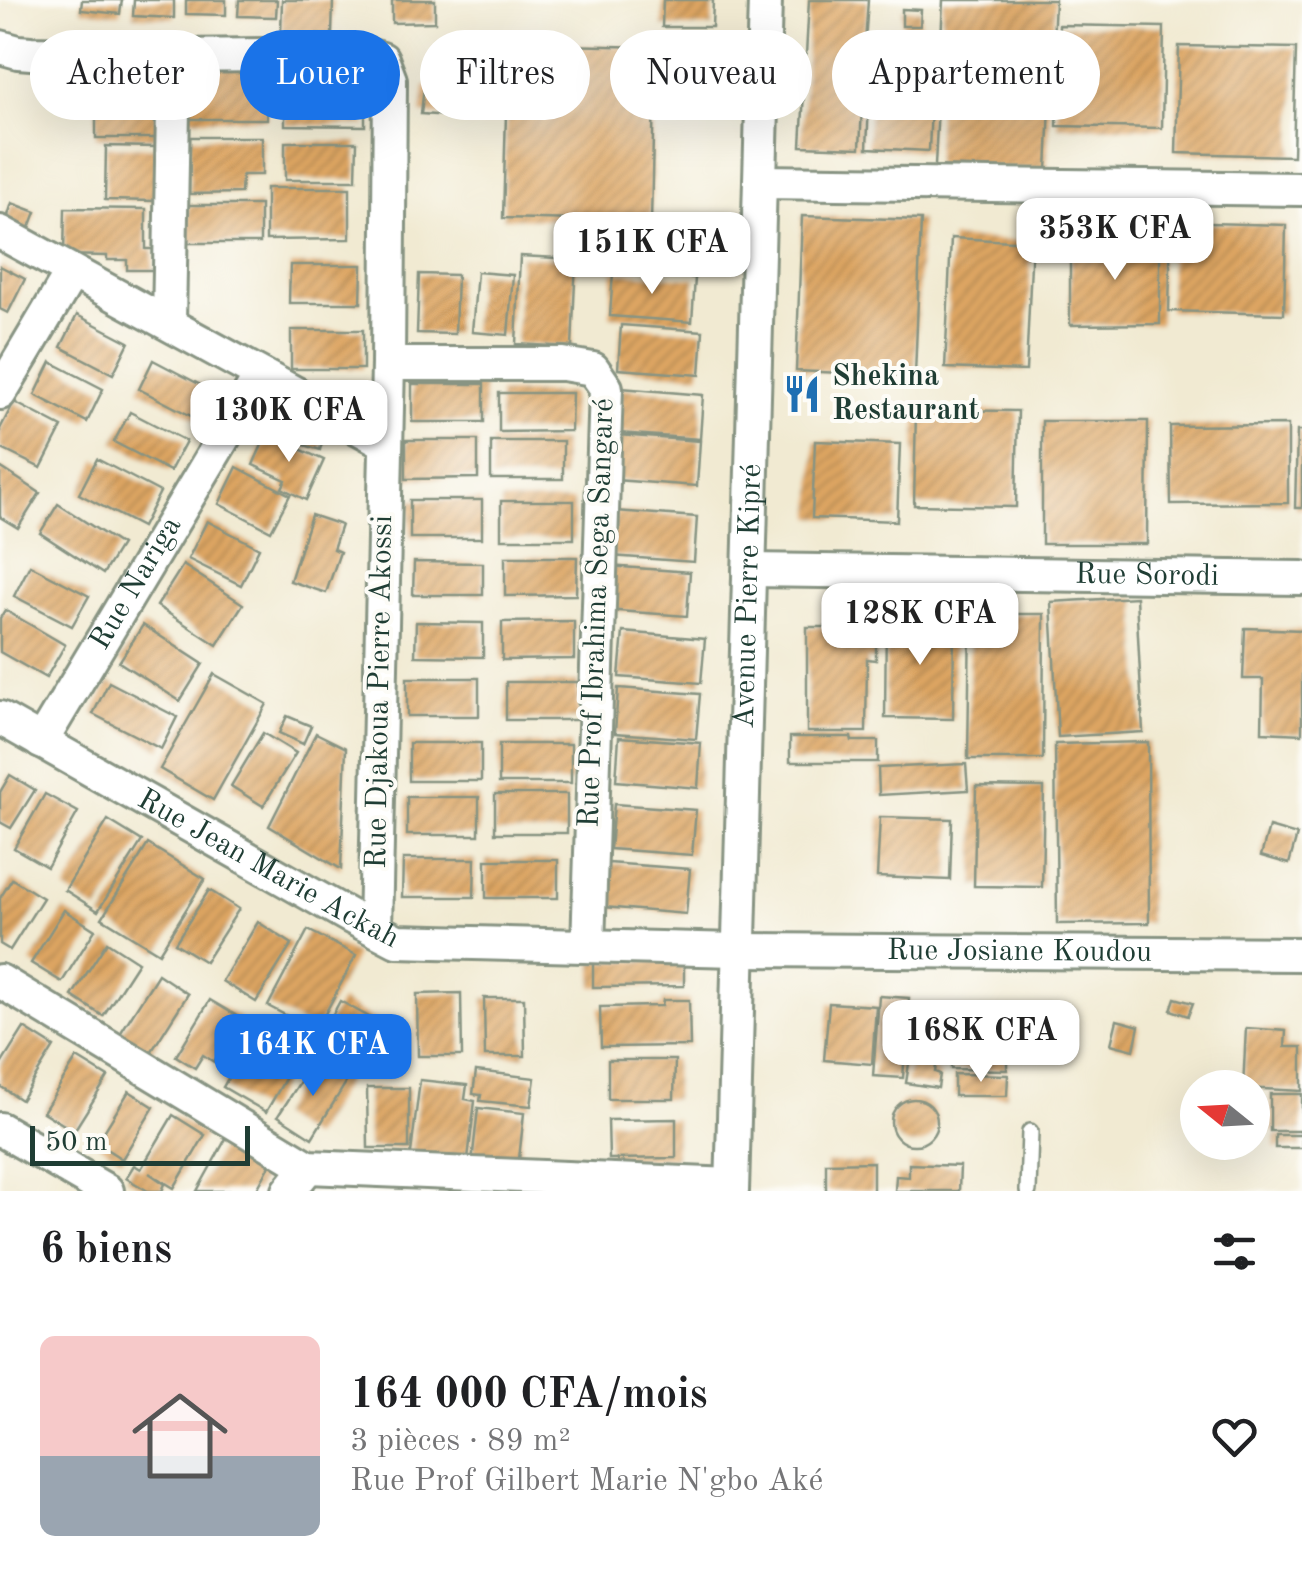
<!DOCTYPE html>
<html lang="fr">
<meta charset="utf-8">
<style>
:root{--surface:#fff;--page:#f6f6f6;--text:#202124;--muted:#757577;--accent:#1a73e8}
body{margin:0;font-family:"Old Standard TT",serif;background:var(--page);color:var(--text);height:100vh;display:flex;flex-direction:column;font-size:38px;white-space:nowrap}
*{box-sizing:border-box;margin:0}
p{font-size:32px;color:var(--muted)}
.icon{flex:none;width:55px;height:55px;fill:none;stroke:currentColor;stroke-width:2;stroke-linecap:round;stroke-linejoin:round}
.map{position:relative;height:1191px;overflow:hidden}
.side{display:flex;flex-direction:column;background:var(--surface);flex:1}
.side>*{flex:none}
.hud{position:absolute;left:30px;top:30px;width:1242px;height:90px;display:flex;gap:20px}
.needle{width:65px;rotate:288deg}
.fabs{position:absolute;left:1180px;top:1070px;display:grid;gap:20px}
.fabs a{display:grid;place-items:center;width:90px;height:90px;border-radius:50%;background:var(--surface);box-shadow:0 10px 40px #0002;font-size:50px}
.scale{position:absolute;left:30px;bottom:25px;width:220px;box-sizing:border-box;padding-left:10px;border:5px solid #1f3d34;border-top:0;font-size:28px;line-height:35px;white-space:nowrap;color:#1f3d34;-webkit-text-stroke:8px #fdfcf7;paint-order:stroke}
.price{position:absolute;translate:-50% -85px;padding:0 22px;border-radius:20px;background:#fff;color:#222;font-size:32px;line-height:65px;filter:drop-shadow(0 2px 5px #0008)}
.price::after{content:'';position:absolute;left:50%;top:60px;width:30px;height:22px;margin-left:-15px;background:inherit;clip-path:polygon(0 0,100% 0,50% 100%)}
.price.active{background:var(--accent);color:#fff}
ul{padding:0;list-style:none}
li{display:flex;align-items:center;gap:30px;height:250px;padding:0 40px}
li span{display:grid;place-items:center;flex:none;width:280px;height:200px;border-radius:15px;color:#555}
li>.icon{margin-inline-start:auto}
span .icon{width:120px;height:120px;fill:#fffc;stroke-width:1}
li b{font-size:42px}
h2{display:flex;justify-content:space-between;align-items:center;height:120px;padding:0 40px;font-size:42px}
.tag{padding:0 35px;border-radius:45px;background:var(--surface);box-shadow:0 10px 40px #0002;font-size:35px;line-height:90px}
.tag.active{background:var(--accent);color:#fff}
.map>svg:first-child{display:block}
.building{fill:url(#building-hatch)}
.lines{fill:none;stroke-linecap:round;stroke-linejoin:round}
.service-casing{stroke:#889483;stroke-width:20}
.minor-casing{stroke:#889483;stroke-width:38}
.service{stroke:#fff;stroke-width:15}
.minor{stroke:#fff;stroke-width:32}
.labels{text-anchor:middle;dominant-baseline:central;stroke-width:8;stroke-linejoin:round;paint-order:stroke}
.poi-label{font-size:30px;font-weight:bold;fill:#1f3d34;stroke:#fdfcf7;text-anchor:start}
.street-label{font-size:30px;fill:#1f3d34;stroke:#fdfcf7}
</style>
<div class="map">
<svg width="1302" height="1191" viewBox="0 0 1302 1191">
<defs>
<pattern id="building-hatch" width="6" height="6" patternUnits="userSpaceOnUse" patternTransform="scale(2.5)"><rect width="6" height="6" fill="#dda562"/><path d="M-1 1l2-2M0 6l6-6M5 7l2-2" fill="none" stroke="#b38852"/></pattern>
</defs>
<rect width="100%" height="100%" fill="#fdfcf7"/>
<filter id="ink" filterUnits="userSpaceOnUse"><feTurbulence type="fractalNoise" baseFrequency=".01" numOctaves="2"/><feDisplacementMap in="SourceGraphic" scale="20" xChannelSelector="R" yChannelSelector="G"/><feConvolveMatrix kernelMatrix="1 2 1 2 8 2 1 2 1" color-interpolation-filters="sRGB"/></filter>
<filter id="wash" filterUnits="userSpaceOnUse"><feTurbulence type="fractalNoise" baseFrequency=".0048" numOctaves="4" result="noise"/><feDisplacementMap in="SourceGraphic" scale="40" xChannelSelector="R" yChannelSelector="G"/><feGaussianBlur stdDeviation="2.25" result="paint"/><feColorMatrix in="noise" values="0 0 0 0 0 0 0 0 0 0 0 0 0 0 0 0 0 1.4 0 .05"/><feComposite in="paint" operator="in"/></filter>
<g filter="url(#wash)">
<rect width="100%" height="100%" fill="#f1ead2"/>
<g id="blocks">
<!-- building -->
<g class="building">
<path d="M 82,0 L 122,0 L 120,14 L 81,10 Z"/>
<path d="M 134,0 L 174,0 L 174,18 L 133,16 Z"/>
<path d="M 186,0 L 226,0 L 226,15 L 186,14 Z"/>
<path d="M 239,0 L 277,0 L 276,17 L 238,16 Z"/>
<path d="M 282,0 L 333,0 L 332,35 L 281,34 Z"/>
<path d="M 392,0 L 435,0 L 435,22 L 392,23 Z"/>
<path d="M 663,0 L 713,0 L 712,27 L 662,27 Z"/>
<path d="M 809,0 L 868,0 L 864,57 L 878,58 L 876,87 L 863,87 L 860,148 L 801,146 Z"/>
<path d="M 943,0 L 1055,0 L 1047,170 L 935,166 Z"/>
<path d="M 902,9 L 921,10 L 920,26 L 902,26 Z"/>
<path d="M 1059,25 L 1164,27 L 1162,128 L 1057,126 Z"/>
<path d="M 508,44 L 655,47 L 651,222 L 503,218 Z"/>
<path d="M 1179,46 L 1296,48 L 1293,156 L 1176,153 Z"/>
<rect x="177" y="58" width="90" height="61"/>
<path d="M 285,71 L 365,71 L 365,126 L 285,125 Z"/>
<path d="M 96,79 L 158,80 L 157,138 L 96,138 Z"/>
<path d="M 424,86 L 470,90 L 467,117 L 421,114 Z"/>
<path d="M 869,103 L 931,106 L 929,151 L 867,148 Z"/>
<path d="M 190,137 L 262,137 L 262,175 L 242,175 L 241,193 L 189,194 Z"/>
<path d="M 285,142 L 357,142 L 356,180 L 285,180 Z"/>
<path d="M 106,146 L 157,147 L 156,201 L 105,200 Z"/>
<path d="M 266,188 L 350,188 L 350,239 L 266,240 Z"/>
<path d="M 12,203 L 36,212 L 28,233 L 5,225 Z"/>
<rect x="188" y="205" width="72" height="38"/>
<path d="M 65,208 L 146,209 L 146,249 L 153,249 L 153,270 L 127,270 L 127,260 L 107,260 L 107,256 L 64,255 Z"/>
<path d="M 802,216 L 921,220 L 915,376 L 796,371 Z"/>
<path d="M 1171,222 L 1286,225 L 1284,314 L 1169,311 Z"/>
<path d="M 951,238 L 1032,242 L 1026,371 L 945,368 Z"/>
<path d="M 1070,242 L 1160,242 L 1160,324 L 1070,325 Z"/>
<path d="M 520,256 L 576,259 L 572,347 L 516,344 Z"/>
<path d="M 290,265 L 362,265 L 361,303 L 289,303 Z"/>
<path d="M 0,266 L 25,279 L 8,313 L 0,309 Z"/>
<path d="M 477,272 L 513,275 L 508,335 L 472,332 Z"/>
<path d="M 613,272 L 695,278 L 692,322 L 610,316 Z"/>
<path d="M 419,274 L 457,275 L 455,334 L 417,333 Z"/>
<path d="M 77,315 L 129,342 L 113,374 L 61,347 Z"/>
<path d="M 621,325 L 703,331 L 700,375 L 618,369 Z"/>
<rect x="291" y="330" width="72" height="39"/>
<path d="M 153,360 L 212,391 L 197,419 L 139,389 Z"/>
<path d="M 51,362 L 103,389 L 87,422 L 35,395 Z"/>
<rect x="412" y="384" width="72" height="38"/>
<path d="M 621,388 L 703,395 L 700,439 L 618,433 Z"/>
<path d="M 499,393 L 572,393 L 571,431 L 499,432 Z"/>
<path d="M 14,402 L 62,427 L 41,468 L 0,448 L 0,429 Z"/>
<path d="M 916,410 L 1018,411 L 1016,507 L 914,505 Z"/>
<path d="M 130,412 L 186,441 L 170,471 L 114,442 Z"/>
<path d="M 271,419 L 290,424 L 288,432 L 269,427 Z"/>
<path d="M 1042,421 L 1148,421 L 1147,544 L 1042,544 Z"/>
<path d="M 1288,425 L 1288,503 L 1171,504 L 1170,426 Z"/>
<path d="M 1297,431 L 1302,431 L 1302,508 L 1295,508 Z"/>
<path d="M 267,434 L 324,460 L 306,500 L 282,488 L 286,480 L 253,465 Z"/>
<path d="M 301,435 L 322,442 L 320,450 L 298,443 Z"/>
<path d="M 618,435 L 700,441 L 697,486 L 615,480 Z"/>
<path d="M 406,440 L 478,440 L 478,478 L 406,479 Z"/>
<rect x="491" y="441" width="72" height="38"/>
<path d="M 815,441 L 900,444 L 897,521 L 812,518 Z"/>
<path d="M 97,459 L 160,492 L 142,527 L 79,494 Z"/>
<path d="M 0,467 L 40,493 L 18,528 L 0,517 Z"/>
<path d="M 237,467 L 290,495 L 271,531 L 219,504 Z"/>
<rect x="410" y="500" width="72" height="38"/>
<rect x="501" y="501" width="73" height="38"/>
<path d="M 58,504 L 121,545 L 103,574 L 40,533 Z"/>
<path d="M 615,511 L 697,517 L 694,562 L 611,556 Z"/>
<path d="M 311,515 L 341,525 L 333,549 L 340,552 L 326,593 L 290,581 Z"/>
<path d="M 207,521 L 259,548 L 241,585 L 188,559 Z"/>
<path d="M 505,557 L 577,557 L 576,595 L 505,596 Z"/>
<path d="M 414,562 L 483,563 L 483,595 L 413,595 Z"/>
<path d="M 30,565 L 89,596 L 72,626 L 14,596 Z"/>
<path d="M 183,565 L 243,604 L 217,645 L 157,606 Z"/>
<path d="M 608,566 L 690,572 L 687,616 L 605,610 Z"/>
<path d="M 1136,597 L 1143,732 L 1058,737 L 1051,602 Z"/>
<path d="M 5,610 L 65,645 L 46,678 L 0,652 L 0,618 Z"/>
<path d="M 970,614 L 1044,614 L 1043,759 L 968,759 Z"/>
<path d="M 886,617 L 954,617 L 953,719 L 885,718 Z"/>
<path d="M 574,621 L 574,659 L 502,660 L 502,622 Z"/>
<path d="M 416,622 L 483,623 L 483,657 L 415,656 Z"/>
<path d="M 143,625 L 203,664 L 180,701 L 119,662 Z"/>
<path d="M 807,627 L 876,627 L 876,660 L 867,659 L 866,732 L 807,732 Z"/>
<path d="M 1245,628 L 1302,630 L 1302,734 L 1262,732 L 1263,679 L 1243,679 Z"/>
<path d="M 623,632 L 705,639 L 701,683 L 619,677 Z"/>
<path d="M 214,674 L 267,704 L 213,800 L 160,769 Z"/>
<rect x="407" y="678" width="72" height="38"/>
<path d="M 109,682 L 177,717 L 161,749 L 93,714 Z"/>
<rect x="506" y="682" width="72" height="38"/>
<path d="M 618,688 L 700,694 L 696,739 L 615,733 Z"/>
<path d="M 287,716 L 311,726 L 303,744 L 279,733 Z"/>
<path d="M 263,733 L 296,753 L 263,806 L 231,786 Z"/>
<path d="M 316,733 L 346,748 L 341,869 L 269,826 Z"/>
<path d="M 619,737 L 701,743 L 698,788 L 616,781 Z"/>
<path d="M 790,737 L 851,737 L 852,741 L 878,741 L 878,762 L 790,762 Z"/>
<path d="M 1148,742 L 1149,923 L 1057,924 L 1055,744 Z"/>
<rect x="409" y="743" width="72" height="38"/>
<rect x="499" y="744" width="72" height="39"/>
<path d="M 966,764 L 968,790 L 879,795 L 878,768 Z"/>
<path d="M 10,775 L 35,790 L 11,828 L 0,822 L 0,792 Z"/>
<path d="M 976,786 L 1044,787 L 1042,887 L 974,886 Z"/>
<path d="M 45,794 L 78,812 L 47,867 L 14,848 Z"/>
<rect x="495" y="794" width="72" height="39"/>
<rect x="407" y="797" width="72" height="38"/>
<path d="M 614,804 L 696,810 L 692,855 L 610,849 Z"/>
<path d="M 880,817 L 952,819 L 950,880 L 877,877 Z"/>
<path d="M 108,820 L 142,841 L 98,911 L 65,890 Z"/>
<path d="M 1269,827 L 1297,835 L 1289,864 L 1261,856 Z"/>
<path d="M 148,844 L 205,879 L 159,953 L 102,918 Z"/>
<path d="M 403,859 L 475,859 L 474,897 L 402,897 Z"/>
<rect x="486" y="860" width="72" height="38"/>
<path d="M 608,863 L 690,869 L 686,914 L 604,907 Z"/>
<path d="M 12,879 L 43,898 L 10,950 L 0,944 L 0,898 Z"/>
<path d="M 209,890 L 239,909 L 205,962 L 175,943 Z"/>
<path d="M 64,910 L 95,930 L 62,982 L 31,963 Z"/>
<path d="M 258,922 L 292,944 L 256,1002 L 222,981 Z"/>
<path d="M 308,930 L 356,955 L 316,1031 L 268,1006 Z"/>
<path d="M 107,942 L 138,962 L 103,1016 L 72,996 Z"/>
<path d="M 593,961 L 684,961 L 684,986 L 593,987 Z"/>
<path d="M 158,974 L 188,994 L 148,1057 L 118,1037 Z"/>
<path d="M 461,993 L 462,1056 L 418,1056 L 417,994 Z"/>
<path d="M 879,996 L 909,998 L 903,1078 L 873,1076 Z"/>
<path d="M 484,998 L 524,998 L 525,1056 L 485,1056 Z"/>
<path d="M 1175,998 L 1193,1003 L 1188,1016 L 1171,1010 Z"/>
<path d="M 210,1000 L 240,1018 L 214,1062 L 203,1055 L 195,1068 L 176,1056 Z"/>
<path d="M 663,1000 L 689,1000 L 690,1046 L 601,1047 L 600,1007 L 662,1006 Z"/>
<path d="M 340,1001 L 380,1023 L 360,1061 L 320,1038 Z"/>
<path d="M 829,1003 L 876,1006 L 872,1064 L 824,1060 Z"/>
<path d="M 952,1012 L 1036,1013 L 1035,1058 L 1007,1057 L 1007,1070 L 951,1069 Z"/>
<path d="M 916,1018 L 943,1023 L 935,1072 L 940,1074 L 938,1088 L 906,1083 Z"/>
<path d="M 1117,1020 L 1139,1026 L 1134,1050 L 1111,1044 Z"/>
<path d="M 260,1023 L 303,1048 L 266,1112 L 223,1087 Z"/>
<path d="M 24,1028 L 54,1047 L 21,1100 L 0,1086 L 0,1066 Z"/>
<path d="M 1246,1028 L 1286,1031 L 1285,1047 L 1302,1047 L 1302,1091 L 1243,1088 Z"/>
<path d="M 77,1058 L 108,1077 L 74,1131 L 43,1112 Z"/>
<path d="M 314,1060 L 347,1081 L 312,1138 L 278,1116 Z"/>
<path d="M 608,1060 L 675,1060 L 674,1099 L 608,1099 Z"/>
<path d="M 476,1071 L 535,1078 L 531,1106 L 480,1101 L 481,1095 L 473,1094 Z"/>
<path d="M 954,1074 L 1008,1075 L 1007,1096 L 954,1096 Z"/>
<path d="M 420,1080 L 467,1085 L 465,1099 L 475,1101 L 467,1167 L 410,1161 Z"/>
<path d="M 367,1088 L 409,1088 L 409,1148 L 368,1148 Z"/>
<path d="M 129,1091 L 154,1107 L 122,1159 L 97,1143 Z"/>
<rect x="1270" y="1094" width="32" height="37"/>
<circle cx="914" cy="1122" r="23"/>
<path d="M 478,1108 L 524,1113 L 518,1168 L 472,1162 Z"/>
<path d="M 173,1115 L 205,1135 L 174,1188 L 149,1173 L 165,1184 L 162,1191 L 148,1191 L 126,1178 L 134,1165 L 141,1169 Z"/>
<path d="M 676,1119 L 676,1158 L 609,1159 L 608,1120 Z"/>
<path d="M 228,1135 L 273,1160 L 256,1191 L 197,1191 Z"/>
<rect x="1275" y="1135" width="27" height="13"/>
<path d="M 873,1162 L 873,1191 L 826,1191 L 826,1163 Z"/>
<path d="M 909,1164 L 960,1166 L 959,1191 L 895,1191 L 896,1176 L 909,1177 Z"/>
</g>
</g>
</g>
<g filter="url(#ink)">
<use href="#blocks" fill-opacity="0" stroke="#889483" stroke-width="2.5"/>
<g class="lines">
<!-- service casing -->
<g class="service-casing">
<path id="service" d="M 1028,1191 L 1030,1132"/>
</g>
<!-- minor casing -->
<g class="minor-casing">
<g id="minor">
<path d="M 0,47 L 18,52 L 31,53 L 174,56 L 364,54 L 382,59 L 390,80 L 388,364 L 375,929"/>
<path d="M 760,182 L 1302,189"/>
<path d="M 0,232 L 386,443"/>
<path d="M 169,322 L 174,56"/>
<path d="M 388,364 L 563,364 L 593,369 L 606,388 L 588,946"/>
<path d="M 0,393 L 72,272"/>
<path id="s1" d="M 749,570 L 1302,578"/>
<path id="s2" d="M 0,718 L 351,917 L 397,941 L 737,950 L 1302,954"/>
<path id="s3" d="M 41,742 L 261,375"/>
<path d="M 0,981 L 308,1167 L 732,1185"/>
<path d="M 0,1129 L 107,1191"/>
<path d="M 289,1191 L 308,1167"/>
<path id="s4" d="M 732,1191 L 765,0"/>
</g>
</g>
<!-- service -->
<use href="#service" class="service"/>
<!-- minor -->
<use href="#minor" class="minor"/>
</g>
</g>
<!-- icons -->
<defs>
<g id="restaurant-bare" transform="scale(3)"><path d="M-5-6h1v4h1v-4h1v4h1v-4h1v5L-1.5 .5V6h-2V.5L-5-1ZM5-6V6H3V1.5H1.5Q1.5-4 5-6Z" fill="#1f6fb2" stroke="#fdfcf7" stroke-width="2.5" paint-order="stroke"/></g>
</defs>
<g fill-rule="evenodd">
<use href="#restaurant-bare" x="802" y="394"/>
</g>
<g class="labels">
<!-- poi labels -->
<g class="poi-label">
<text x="832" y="377">Shekina<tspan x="832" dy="34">Restaurant</tspan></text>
</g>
<!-- street labels -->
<g class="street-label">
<text stroke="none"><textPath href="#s1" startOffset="398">Rue Sorodi</textPath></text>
<text stroke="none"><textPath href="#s3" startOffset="185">Rue Nariga</textPath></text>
<text stroke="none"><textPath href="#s4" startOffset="595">Avenue Pierre Kipré</textPath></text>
<text transform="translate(597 613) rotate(-88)">Rue Prof Ibrahima Sega Sangaré</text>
<text transform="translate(380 692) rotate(-89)">Rue Djakoua Pierre Akossi</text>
<text stroke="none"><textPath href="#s2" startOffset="308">Rue Jean Marie Ackah</textPath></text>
<text stroke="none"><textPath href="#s2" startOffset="1078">Rue Josiane Koudou</textPath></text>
</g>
</g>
</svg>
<div class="fabs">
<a><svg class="needle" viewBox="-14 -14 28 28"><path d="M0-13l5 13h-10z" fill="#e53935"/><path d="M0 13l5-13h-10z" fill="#757577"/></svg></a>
</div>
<div class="scale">50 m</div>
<b class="price" style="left:1115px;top:283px">353K CFA</b>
<b class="price" style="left:652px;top:297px">151K CFA</b>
<b class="price" style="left:289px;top:465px">130K CFA</b>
<b class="price" style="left:920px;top:668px">128K CFA</b>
<b class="price" style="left:981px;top:1085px">168K CFA</b>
<b class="price active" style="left:313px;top:1099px">164K CFA</b>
<div class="hud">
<a class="tag">Acheter</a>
<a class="tag active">Louer</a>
<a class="tag">Filtres</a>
<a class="tag">Nouveau</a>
<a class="tag">Appartement</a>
</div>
</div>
<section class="side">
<h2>6 biens<svg class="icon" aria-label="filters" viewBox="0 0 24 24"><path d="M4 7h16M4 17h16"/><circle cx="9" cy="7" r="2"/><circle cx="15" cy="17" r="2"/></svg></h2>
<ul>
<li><span style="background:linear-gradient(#f6c9c9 60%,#9aa5b1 0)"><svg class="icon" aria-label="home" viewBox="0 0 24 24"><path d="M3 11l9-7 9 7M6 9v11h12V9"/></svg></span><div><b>164 000 CFA/mois</b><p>3 pièces · 89 m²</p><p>Rue Prof Gilbert Marie N'gbo Aké</p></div><svg class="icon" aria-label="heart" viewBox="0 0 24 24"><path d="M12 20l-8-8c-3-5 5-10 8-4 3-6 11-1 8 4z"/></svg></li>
</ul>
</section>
